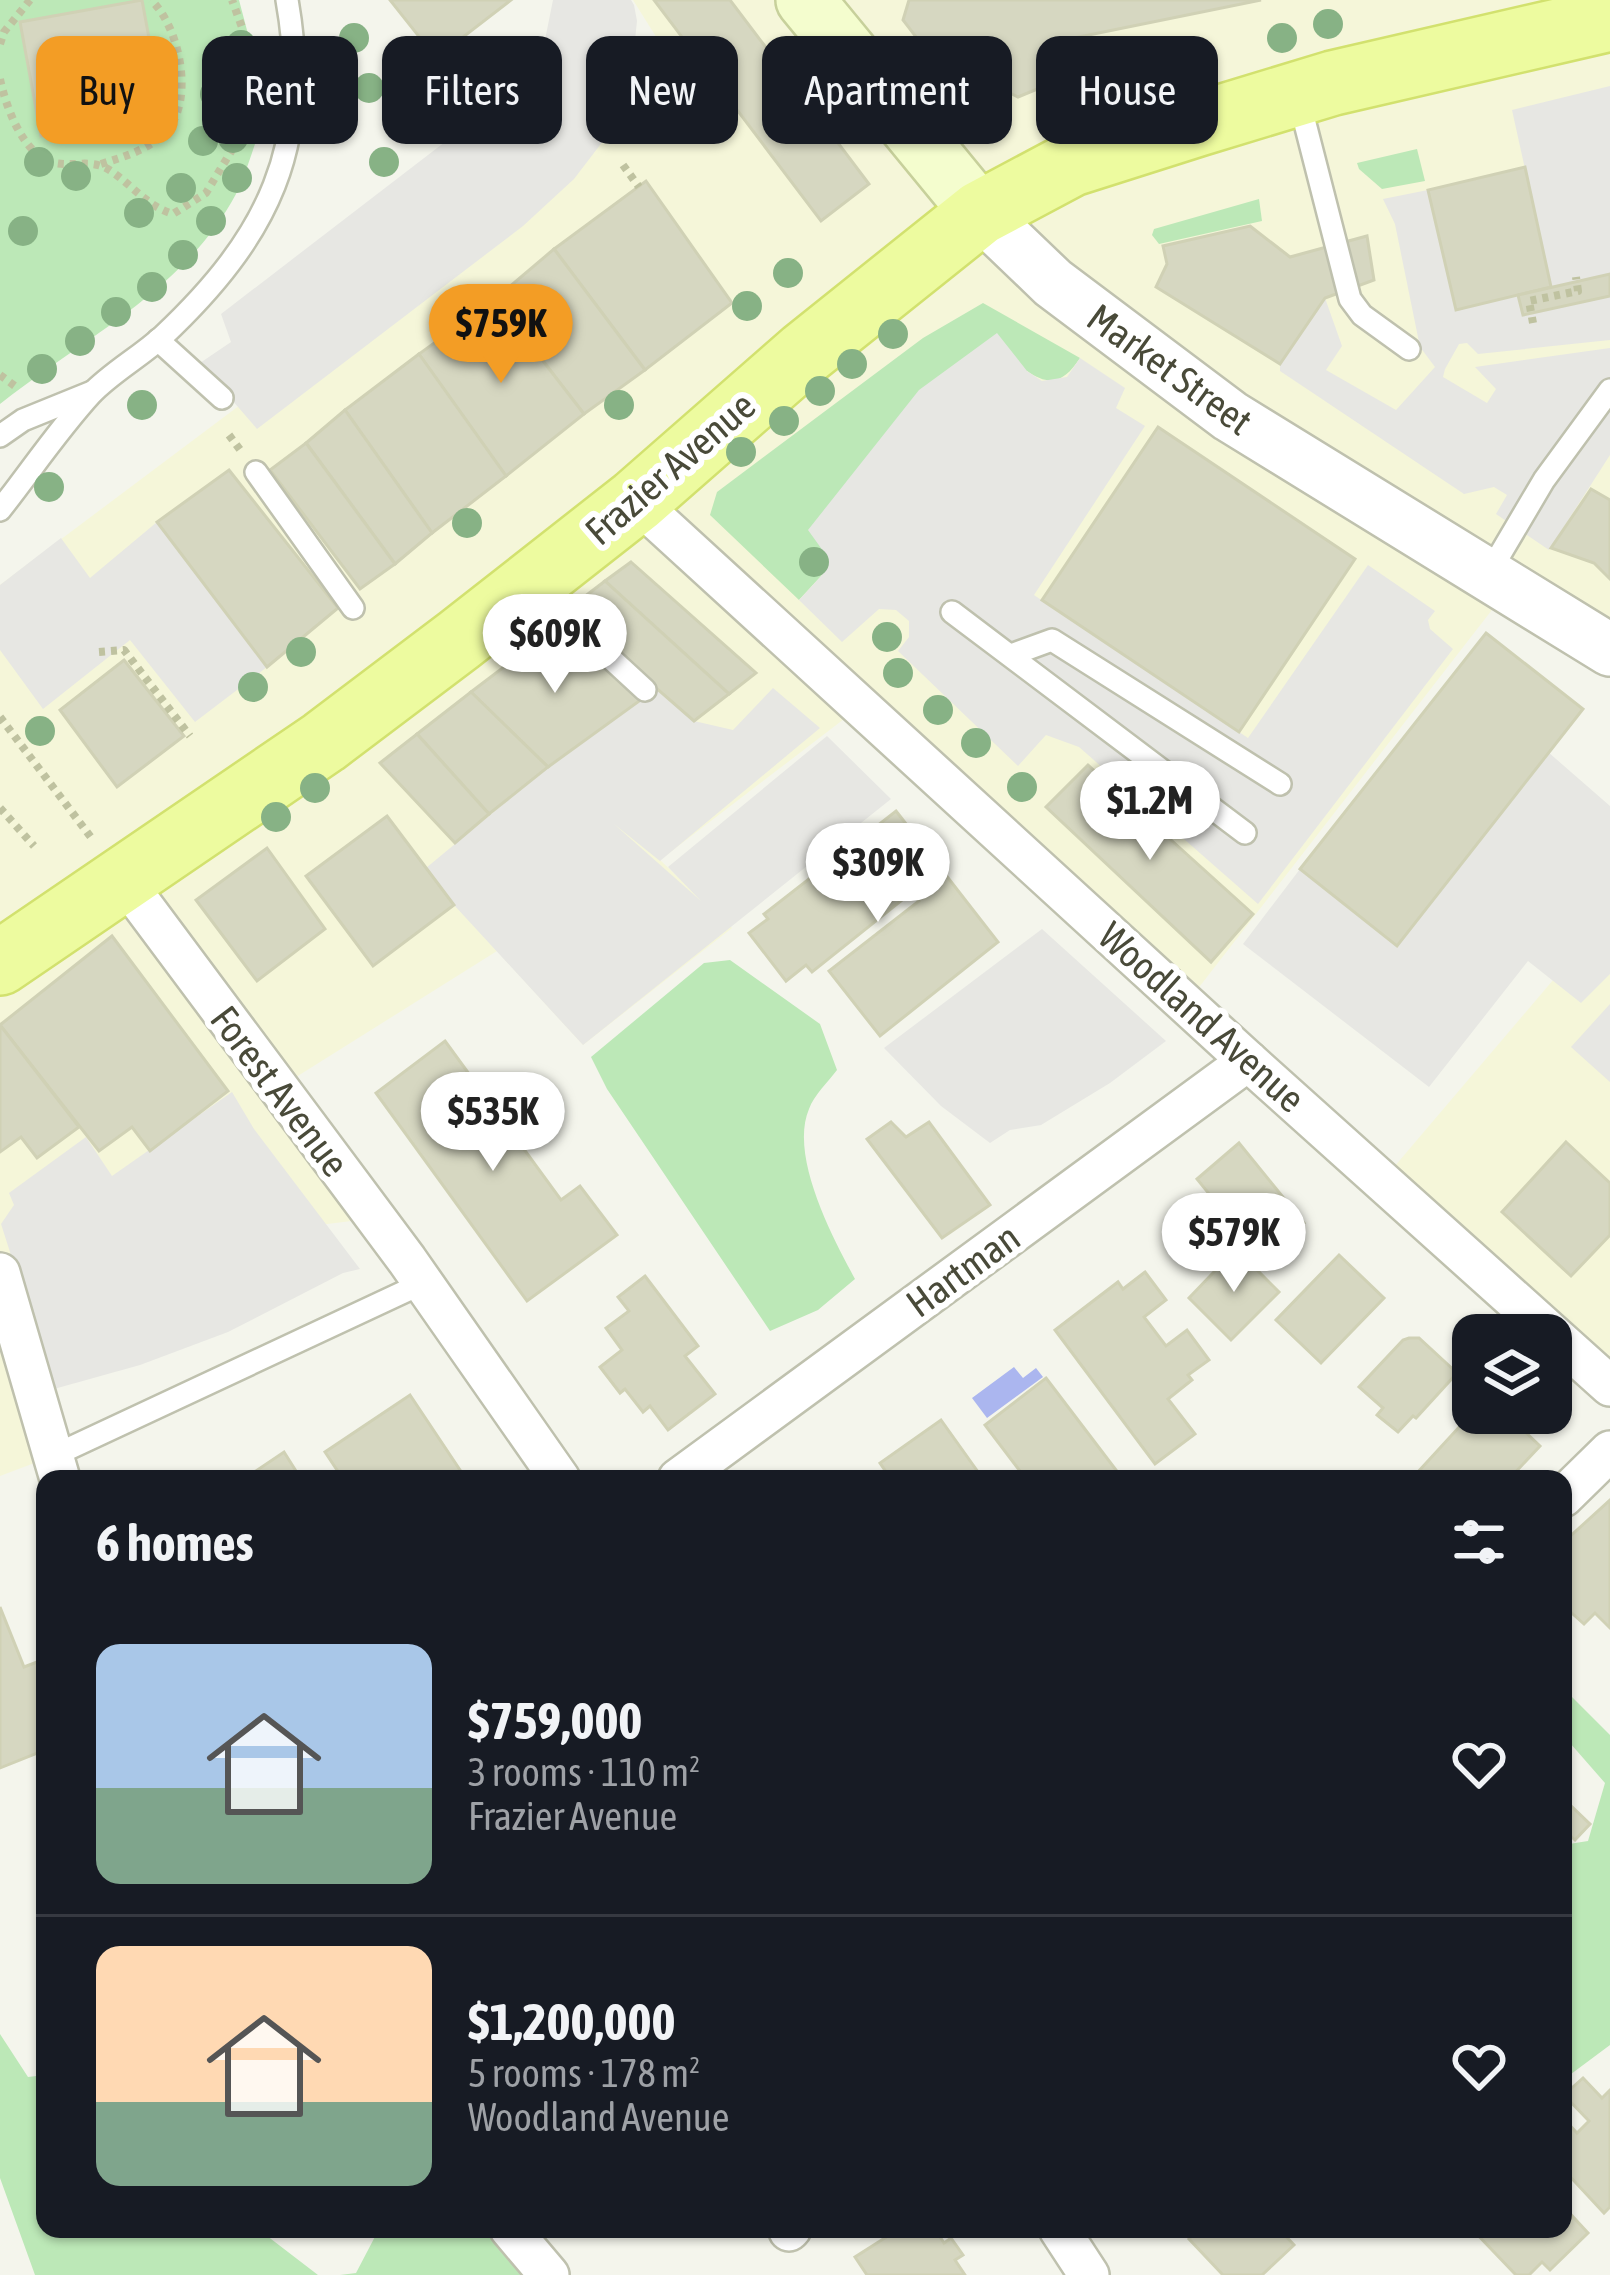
<!DOCTYPE html>
<meta charset="utf-8">
<style>
:root{--surface:#171b24;--page:#20242c;--text:#f1f3f6;--muted:#9ea1a6;--line:#363941;--accent:#f39d25}
body{margin:0;font-family:"Asap Condensed",sans-serif;background:var(--page);color:var(--text);height:100vh;display:flex;flex-direction:column;font-size:45px;white-space:nowrap}
*{box-sizing:border-box;margin:0}
p{font-size:39px;color:var(--muted)}
.icon{flex:none;width:66px;height:66px;fill:none;stroke:currentColor;stroke-width:2;stroke-linecap:round;stroke-linejoin:round}
.map{position:relative;flex:1;overflow:hidden}
.panel{position:absolute;left:36px;top:1470px;width:1536px;height:768px;display:flex;flex-direction:column;background:var(--surface);border-radius:24px;box-shadow:0 3px 9px #0004}
.panel>*{flex:none}
.top-card{position:absolute;left:36px;top:36px;width:1539px;height:108px;display:flex;gap:24px}
.fabs{position:absolute;left:1452px;top:1314px;display:grid;gap:24px}
.fabs a{display:grid;place-items:center;width:120px;height:120px;border-radius:24px;background:var(--surface);box-shadow:0 3px 9px #0004;font-size:60px}
.price{position:absolute;translate:-50% -102px;padding:0 27px;border-radius:42px;background:#fff;color:#222;font-size:39px;line-height:78px;filter:drop-shadow(0 3px 6px #0008)}
.price::after{content:'';position:absolute;left:50%;top:72px;width:36px;height:27px;margin-left:-18px;background:inherit;clip-path:polygon(0 0,100% 0,50% 100%)}
.price.active{background:var(--accent);color:#111}
ul{padding:0;list-style:none}
li{display:flex;align-items:center;gap:36px;height:300px;padding:0 60px}
li+li{border-top:3px solid var(--line)}
li span{display:grid;place-items:center;flex:none;width:336px;height:240px;border-radius:24px;color:#555}
li>.icon{margin-inline-start:auto}
span .icon{width:144px;height:144px;fill:#fffc;stroke-width:1}
li b{font-size:51px}
h2{display:flex;justify-content:space-between;align-items:center;height:144px;padding:0 60px;font-size:51px}
.chip{padding:0 42px;border-radius:24px;background:var(--surface);box-shadow:0 3px 9px #0004;font-size:42px;line-height:108px}
.chip.active{background:var(--accent);color:#111}
.map>svg:first-child{display:block}
.commercial{fill:#f5f6d9}
.green{fill:#bce8b7}
.parking{fill:#e7e7e3}
.water{fill:#abb6ef}
.building{fill:#d6d7c1;stroke:#d0d1b5;stroke-width:3}
.lines{fill:none;stroke-linecap:round;stroke-linejoin:round}
.service-casing{stroke:#bfc1ae;stroke-width:26}
.minor-casing{stroke:#bfc1ae;stroke-width:44}
.tertiary-casing{stroke:#bfc1ae;stroke-width:56}
.secondary-casing{stroke:#c7d09b;stroke-width:62}
.primary-casing{stroke:#d2e16e;stroke-width:68}
.path{stroke:#bfc2a0;stroke-width:8;stroke-dasharray:6 6;stroke-linecap:butt}
.service{stroke:#fff;stroke-width:21}
.minor{stroke:#fff;stroke-width:39}
.tertiary{stroke:#fff;stroke-width:51}
.secondary{stroke:#f4fdce;stroke-width:57}
.primary{stroke:#edfb9f;stroke-width:63}
.tree{fill:#87b285}
.labels{text-anchor:middle;dominant-baseline:central;stroke-width:12;stroke-linejoin:round;paint-order:stroke}
.street-label{font-size:39px;fill:#494a39;stroke:#fff}
</style>
<div class="map">
<svg width="1610" height="2275" viewBox="0 0 1610 2275">
<rect width="100%" height="100%" fill="#f4f5ec"/>
<!-- commercial -->
<g class="commercial">
<path d="M 633,0 L 1610,0 L 1610,650 L 1509,588 L 1186,1004 L 861,706 L 660,860 L 732,928 L 583,1045 L 497,951 L 277,1089 L 375,1218 L 0,1265 L 0,585 L 680,75 Z"/>
<path d="M 1610,913 L 1610,1386 L 1383,1180 Z"/>
<path d="M 0,1273 L 53,1456 L 0,1476 Z"/>
</g>
<!-- green -->
<g class="green">
<path d="M 0,0 L 239,0 L 253,53 L 247,126 L 256,141 C 250,159 244,177 236,194 C 185,290 82,339 0,404 Z"/>
<path d="M 1417,149 L 1425,181 L 1382,189 L 1359,169 L 1357,163 Z"/>
<path d="M 1259,199 L 1262,221 L 1159,244 L 1152,235 L 1154,229 Z"/>
<path d="M 983,303 L 1080,358 C 1065,381 1051,388 1027,371 L 826,555 L 822,575 L 799,600 L 710,515 L 717,492 L 923,338 Z"/>
<path d="M 730,960 L 820,1024 L 837,1070 C 828,1082 814,1095 809,1109 C 789,1156 833,1238 855,1279 L 818,1310 L 770,1331 L 607,1089 L 591,1057 L 704,963 Z"/>
<path d="M 1563,1688 L 1610,1735 L 1610,2045 L 1563,2080 L 1563,1839 L 1569,1844 L 1588,1841 L 1605,1783 L 1563,1735 Z"/>
<path d="M 0,2034 L 28,2077 L 45,2075 L 45,2229 L 258,2229 L 318,2275 L 35,2275 L 0,2178 Z"/>
<path d="M 379,2229 L 484,2229 L 525,2275 L 340,2275 L 356,2273 Z"/>
</g>
<!-- parking -->
<g class="parking">
<path d="M 553,0 L 631,0 L 634,5 L 637,21 L 631,78 L 610,132 L 574,179 L 523,226 L 257,429 L 200,363 L 231,342 L 221,314 L 497,102 L 521,120 L 534,95 Z"/>
<path d="M 1610,86 L 1610,274 L 1551,287 L 1512,110 Z"/>
<path d="M 1428,190 L 1458,309 L 1518,295 L 1524,315 L 1610,296 L 1610,340 L 1478,354 L 1467,343 L 1459,344 L 1445,369 L 1443,377 L 1487,403 L 1496,389 L 1475,367 L 1610,348 L 1610,455 L 1549,550 L 1496,514 L 1507,495 L 1494,487 L 1464,494 L 1280,371 L 1280,364 L 1325,298 L 1342,346 L 1326,370 L 1396,410 L 1435,367 L 1420,347 L 1395,224 L 1383,199 Z"/>
<path d="M 997,333 L 1027,371 L 1042,381 L 1067,377 L 1080,358 L 1125,388 L 1116,408 L 1145,426 L 1034,595 L 1248,738 L 1368,565 L 1435,611 L 1428,620 L 1430,629 L 1453,649 L 1258,904 L 1079,747 L 1046,735 L 1018,766 L 898,651 L 909,637 L 909,621 L 896,610 L 879,609 L 842,642 L 799,600 L 822,575 L 826,555 L 808,530 L 919,390 Z"/>
<path d="M 157,522 L 267,667 L 195,722 L 130,640 L 43,709 L 0,650 L 0,585 L 61,538 L 90,578 Z"/>
<path d="M 656,688 L 694,721 L 733,730 L 773,688 L 820,728 L 660,861 L 614,824 L 701,901 L 668,867 L 827,736 L 891,799 L 583,1045 L 454,905 L 426,868 L 548,767 Z"/>
<path d="M 1548,752 L 1610,806 L 1610,974 L 1581,1003 L 1528,961 L 1429,1087 L 1243,944 L 1300,869 L 1397,945 Z"/>
<path d="M 1042,929 L 1166,1041 L 1110,1083 L 1041,1125 L 1010,1130 L 990,1143 L 941,1106 L 884,1048 Z"/>
<path d="M 1610,1004 L 1610,1082 L 1571,1047 Z"/>
<path d="M 232,1092 L 254,1129 L 360,1269 L 343,1273 L 228,1332 L 140,1365 L 54,1389 L 1,1224 L 14,1205 L 9,1193 L 86,1137 L 112,1176 Z"/>
</g>
<!-- water -->
<path class="water" d="M 1014,1367 L 1023,1378 L 1036,1368 L 1043,1377 L 987,1418 L 972,1398 Z"/>
<!-- building -->
<g class="building">
<path d="M 142,0 L 163,114 L 41,136 L 20,22 Z"/>
<path d="M 390,0 L 511,0 L 436,58 Z"/>
<path d="M 654,0 L 730,0 L 869,184 L 821,221 Z"/>
<path d="M 909,0 L 1261,0 L 1064,40 L 1064,78 L 1018,97 L 1010,93 L 984,102 L 968,100 L 956,89 L 903,20 Z"/>
<path d="M 1525,167 L 1551,287 L 1456,310 L 1428,190 Z"/>
<path d="M 646,181 L 732,303 L 645,370 L 554,249 Z"/>
<path d="M 1250,226 L 1290,257 L 1367,236 L 1374,280 L 1325,298 L 1280,364 L 1156,287 L 1167,264 L 1163,246 Z"/>
<path d="M 554,249 L 645,370 L 584,414 L 495,299 Z"/>
<path d="M 1610,274 L 1610,296 L 1523,315 L 1518,295 Z"/>
<path d="M 495,299 L 584,414 L 506,476 L 419,354 Z"/>
<path d="M 419,354 L 506,476 L 432,533 L 345,410 Z"/>
<path d="M 345,410 L 432,533 L 395,564 L 306,443 Z"/>
<path d="M 1158,427 L 1355,559 L 1239,732 L 1042,600 Z"/>
<path d="M 306,443 L 395,564 L 360,589 L 270,470 Z"/>
<path d="M 229,470 L 338,608 L 267,667 L 157,522 Z"/>
<path d="M 1591,489 L 1610,500 L 1610,579 L 1594,563 L 1551,548 Z"/>
<path d="M 631,562 L 756,673 L 729,694 L 605,581 Z"/>
<path d="M 605,581 L 729,694 L 694,721 L 656,688 L 571,607 Z"/>
<path d="M 558,626 L 642,699 L 548,767 L 471,692 Z"/>
<path d="M 1486,633 L 1583,709 L 1397,946 L 1300,869 Z"/>
<path d="M 124,660 L 184,736 L 117,787 L 60,710 Z"/>
<path d="M 471,692 L 548,767 L 489,814 L 417,734 Z"/>
<path d="M 417,734 L 489,814 L 455,843 L 380,763 Z"/>
<path d="M 1088,765 L 1253,914 L 1211,962 L 1046,807 Z"/>
<path d="M 896,811 L 998,942 L 880,1036 L 829,971 L 919,901 L 912,892 L 812,972 L 806,965 L 786,981 L 749,933 L 768,919 L 764,914 Z"/>
<path d="M 387,816 L 454,905 L 373,966 L 306,876 Z"/>
<path d="M 267,848 L 325,929 L 257,981 L 196,900 Z"/>
<path d="M 112,936 L 228,1091 L 150,1151 L 132,1127 L 99,1151 L 0,1025 Z"/>
<path d="M 0,1025 L 79,1127 L 37,1158 L 21,1137 L 0,1152 Z"/>
<path d="M 445,1041 L 561,1200 L 580,1186 L 617,1235 L 527,1301 L 376,1093 Z"/>
<path d="M 891,1122 L 906,1137 L 929,1122 L 990,1205 L 942,1238 L 867,1139 Z"/>
<path d="M 1566,1142 L 1610,1183 L 1610,1235 L 1571,1276 L 1502,1212 Z"/>
<path d="M 1239,1143 L 1304,1223 L 1261,1258 L 1197,1179 Z"/>
<path d="M 1236,1249 L 1279,1292 L 1231,1340 L 1189,1298 Z"/>
<path d="M 1339,1255 L 1384,1298 L 1321,1363 L 1276,1320 Z"/>
<path d="M 1145,1272 L 1166,1300 L 1144,1317 L 1166,1346 L 1187,1330 L 1209,1360 L 1188,1375 L 1192,1380 L 1168,1399 L 1195,1434 L 1155,1464 L 1055,1330 L 1118,1282 L 1123,1289 Z"/>
<path d="M 645,1276 L 698,1346 L 685,1356 L 715,1394 L 668,1430 L 650,1406 L 643,1412 L 625,1389 L 620,1393 L 600,1367 L 622,1350 L 606,1328 L 629,1311 L 618,1297 Z"/>
<path d="M 1409,1338 L 1419,1338 L 1457,1373 L 1416,1418 L 1413,1416 L 1398,1432 L 1377,1415 L 1383,1408 L 1359,1387 L 1403,1340 Z"/>
<path d="M 1046,1378 L 1119,1474 L 1112,1479 L 1026,1479 L 985,1425 Z"/>
<path d="M 410,1395 L 466,1479 L 343,1479 L 325,1452 Z"/>
<path d="M 1473,1412 L 1505,1413 L 1540,1446 L 1509,1479 L 1423,1479 L 1417,1473 Z"/>
<path d="M 941,1420 L 983,1479 L 891,1479 L 880,1463 Z"/>
<path d="M 284,1452 L 301,1479 L 244,1479 Z"/>
<path d="M 1610,1500 L 1610,1628 L 1595,1613 L 1584,1624 L 1563,1605 L 1565,1541 Z"/>
<path d="M 0,1607 L 24,1667 L 45,1659 L 45,1709 L 40,1711 L 45,1722 L 45,1750 L 0,1768 Z"/>
<path d="M 1567,1802 L 1590,1824 L 1575,1840 L 1563,1829 Z"/>
<path d="M 1583,2078 L 1602,2098 L 1610,2090 L 1610,2207 L 1604,2213 L 1563,2169 L 1563,2118 L 1577,2133 L 1589,2121 L 1564,2095 Z"/>
<path d="M 1563,2206 L 1588,2233 L 1550,2270 L 1542,2262 L 1529,2275 L 1516,2275 L 1472,2229 L 1563,2229 Z"/>
<path d="M 899,2229 L 935,2229 L 944,2243 L 951,2238 L 963,2255 L 955,2260 L 965,2275 L 867,2275 L 855,2257 Z"/>
<path d="M 1199,2229 L 1279,2229 L 1294,2245 L 1262,2275 L 1223,2275 L 1189,2239 Z"/>
</g>
<g class="lines">
<!-- service casing -->
<g class="service-casing">
<g id="service">
<path d="M 1298,96 L 1350,299 L 1362,315 L 1409,349"/>
<path d="M 158,340 L 222,398"/>
<path d="M 0,436 L 23,420 L 92,392"/>
<path d="M 256,472 L 353,608"/>
<path d="M 0,510 C 30,472 58,430 91,394 C 112,372 140,357 163,336 C 268,237 313,146 287,0"/>
<path d="M 1489,573 L 1544,480 L 1610,390"/>
<path d="M 555,607 L 645,690"/>
<path d="M 952,612 L 1245,833"/>
<path d="M 1011,655 L 1052,640 L 1280,784"/>
<path d="M 53,1456 L 423,1283"/>
</g>
</g>
<!-- minor casing -->
<g class="minor-casing">
<g id="minor">
<path d="M 636,501 L 1248,1061 L 1610,1386"/>
<path d="M 123,879 L 407,1260 L 560,1479"/>
<path d="M 0,1273 L 60,1479"/>
<path d="M 678,1479 L 1248,1061"/>
<path d="M 1563,1497 L 1610,1451"/>
<path d="M 510,2229 L 549,2275"/>
<path d="M 1059,2229 L 1089,2275"/>
<path d="M 789,2231 L 791,2229"/>
</g>
</g>
<!-- tertiary casing -->
<g class="tertiary-casing">
<path id="tertiary" d="M 980,213 L 1053,283 L 1230,416 L 1610,650"/>
</g>
<!-- secondary casing -->
<g class="secondary-casing">
<path id="secondary" d="M 805,0 L 980,213"/>
</g>
<!-- primary casing -->
<g class="primary-casing">
<path id="primary" d="M 0,963 L 324,742 L 459,640 L 636,501 L 805,353 L 980,213 L 1072,164 L 1198,124 L 1333,83 L 1610,19"/>
</g>
<!-- path -->
<g class="path">
<path d="M 0,44 L 4,32 L 30,0"/>
<path d="M 0,79 C 6,107 23,156 55,163 C 75,167 92,158 111,171 C 133,186 147,206 173,214 L 206,193 L 244,130 L 248,62 L 243,30 L 232,0"/>
<path d="M 101,164 C 126,156 149,150 167,130 C 195,99 179,26 151,0"/>
<path d="M 623,165 L 639,187"/>
<path d="M 1533,323 L 1529,301 L 1578,291 L 1576,277"/>
<path d="M 0,375 L 19,389"/>
<path d="M 229,435 L 241,451"/>
<path d="M 99,652 L 124,650 L 190,736"/>
<path d="M 0,717 L 93,840"/>
<path d="M 0,808 L 34,846"/>
</g>
<!-- service -->
<use href="#service" class="service"/>
<!-- minor -->
<use href="#minor" class="minor"/>
<!-- tertiary -->
<use href="#tertiary" class="tertiary"/>
<!-- secondary -->
<use href="#secondary" class="secondary"/>
<!-- primary -->
<use href="#primary" class="primary"/>
</g>
<!-- trees -->
<g class="tree">
<circle cx="1328" cy="24" r="15"/>
<circle cx="354" cy="38" r="15"/>
<circle cx="1282" cy="38" r="15"/>
<circle cx="241" cy="45" r="15"/>
<circle cx="246" cy="83" r="15"/>
<circle cx="369" cy="88" r="15"/>
<circle cx="215" cy="94" r="15"/>
<circle cx="439" cy="102" r="15"/>
<circle cx="233" cy="138" r="15"/>
<circle cx="203" cy="141" r="15"/>
<circle cx="39" cy="162" r="15"/>
<circle cx="384" cy="162" r="15"/>
<circle cx="76" cy="176" r="15"/>
<circle cx="237" cy="178" r="15"/>
<circle cx="181" cy="188" r="15"/>
<circle cx="139" cy="213" r="15"/>
<circle cx="211" cy="221" r="15"/>
<circle cx="23" cy="231" r="15"/>
<circle cx="183" cy="255" r="15"/>
<circle cx="788" cy="273" r="15"/>
<circle cx="152" cy="287" r="15"/>
<circle cx="747" cy="306" r="15"/>
<circle cx="116" cy="312" r="15"/>
<circle cx="893" cy="334" r="15"/>
<circle cx="80" cy="341" r="15"/>
<circle cx="852" cy="364" r="15"/>
<circle cx="42" cy="369" r="15"/>
<circle cx="820" cy="391" r="15"/>
<circle cx="142" cy="405" r="15"/>
<circle cx="619" cy="405" r="15"/>
<circle cx="784" cy="421" r="15"/>
<circle cx="741" cy="452" r="15"/>
<circle cx="49" cy="487" r="15"/>
<circle cx="467" cy="523" r="15"/>
<circle cx="814" cy="562" r="15"/>
<circle cx="887" cy="637" r="15"/>
<circle cx="301" cy="652" r="15"/>
<circle cx="898" cy="673" r="15"/>
<circle cx="253" cy="687" r="15"/>
<circle cx="938" cy="710" r="15"/>
<circle cx="40" cy="731" r="15"/>
<circle cx="976" cy="743" r="15"/>
<circle cx="1022" cy="787" r="15"/>
<circle cx="315" cy="788" r="15"/>
<circle cx="276" cy="817" r="15"/>
</g>
<g class="labels">
<!-- street labels -->
<g class="street-label">
<text transform="translate(1170 369) rotate(36)">Market Street</text>
<text transform="translate(670 468) rotate(-41)">Frazier Avenue</text>
<text transform="translate(1202 1017) rotate(42)">Woodland Avenue</text>
<text transform="translate(280 1091) rotate(53)">Forest Avenue</text>
<text transform="translate(963 1270) rotate(-36)">Hartman</text>
</g>
</g>
</svg>
<div class="fabs">
<a><svg class="icon" aria-label="layers" viewBox="0 0 24 24"><path d="M12 4l9 5-9 5-9-5zM3 14l9 5 9-5"/></svg></a>
</div>
<b class="price active" style="left:501px;top:386px">$759K</b>
<b class="price" style="left:555px;top:696px">$609K</b>
<b class="price" style="left:1150px;top:863px">$1.2M</b>
<b class="price" style="left:878px;top:925px">$309K</b>
<b class="price" style="left:493px;top:1174px">$535K</b>
<b class="price" style="left:1234px;top:1295px">$579K</b>
<div class="top-card">
<a class="chip active">Buy</a>
<a class="chip">Rent</a>
<a class="chip">Filters</a>
<a class="chip">New</a>
<a class="chip">Apartment</a>
<a class="chip">House</a>
</div>
<section class="panel">
<h2>6 homes<svg class="icon" aria-label="filters" viewBox="0 0 24 24"><path d="M4 7h16M4 17h16"/><circle cx="9" cy="7" r="2"/><circle cx="15" cy="17" r="2"/></svg></h2>
<ul>
<li><span style="background:linear-gradient(#a9c7e8 60%,#7fa58c 0)"><svg class="icon" aria-label="home" viewBox="0 0 24 24"><path d="M3 11l9-7 9 7M6 9v11h12V9"/></svg></span><div><b>$759,000</b><p>3 rooms · 110 m²</p><p>Frazier Avenue</p></div><svg class="icon" aria-label="heart" viewBox="0 0 24 24"><path d="M12 20l-8-8c-3-5 5-10 8-4 3-6 11-1 8 4z"/></svg></li>
<li><span style="background:linear-gradient(#ffd9b3 65%,#7fa58c 0)"><svg class="icon" aria-label="home" viewBox="0 0 24 24"><path d="M3 11l9-7 9 7M6 9v11h12V9"/></svg></span><div><b>$1,200,000</b><p>5 rooms · 178 m²</p><p>Woodland Avenue</p></div><svg class="icon" aria-label="heart" viewBox="0 0 24 24"><path d="M12 20l-8-8c-3-5 5-10 8-4 3-6 11-1 8 4z"/></svg></li>
</ul>
</section>
</div>
